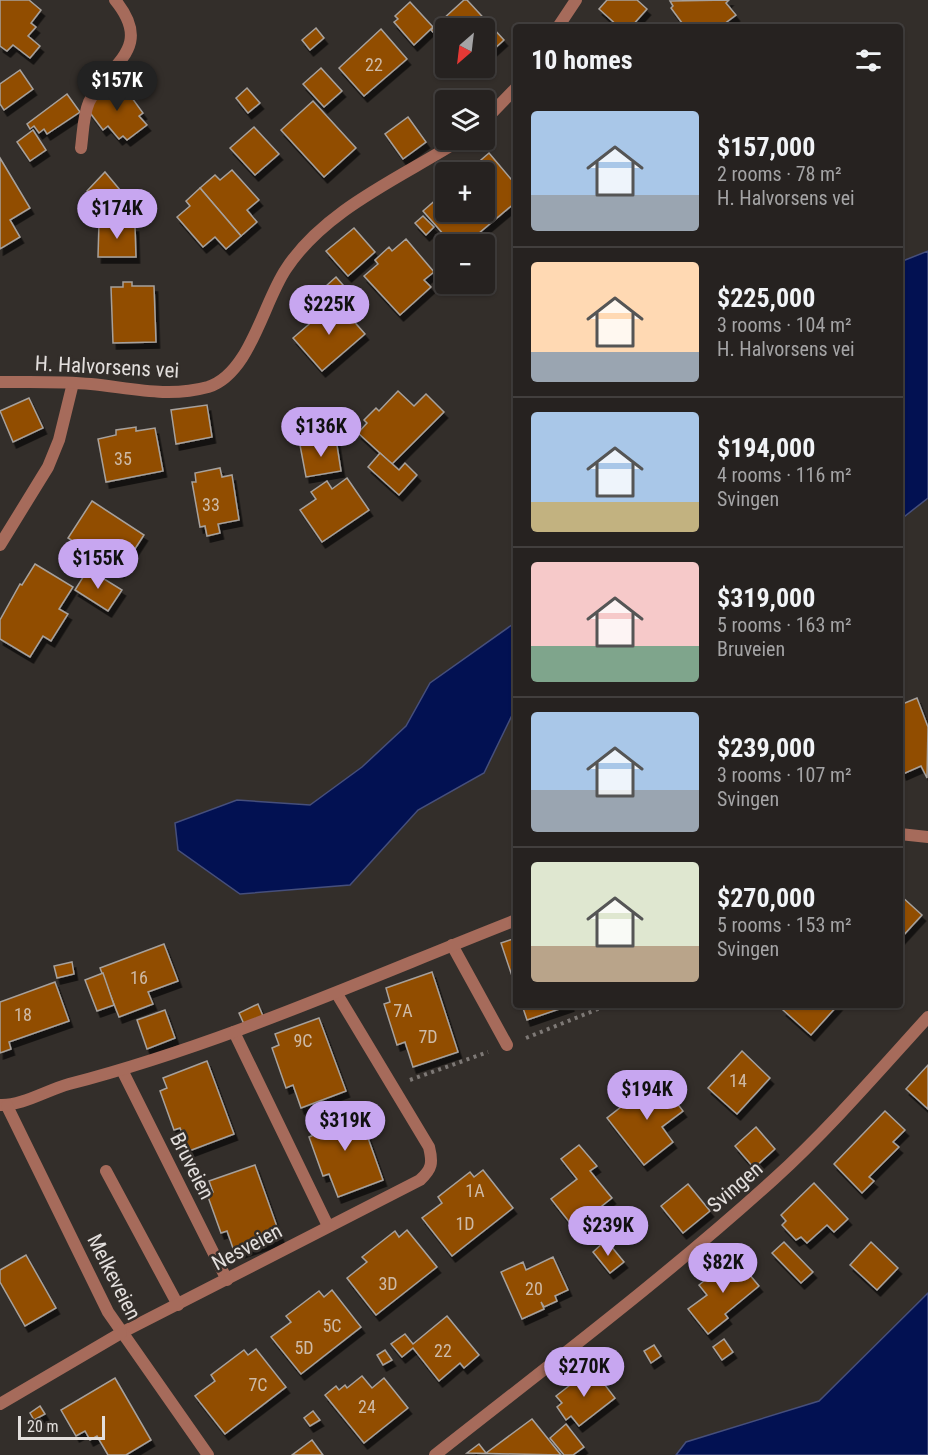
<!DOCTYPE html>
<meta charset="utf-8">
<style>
:root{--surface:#262220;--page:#322f2d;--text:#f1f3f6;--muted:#a4a4a5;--line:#423f3e;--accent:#c7a6f0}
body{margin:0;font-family:"Roboto Condensed",sans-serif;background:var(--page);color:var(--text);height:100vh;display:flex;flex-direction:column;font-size:22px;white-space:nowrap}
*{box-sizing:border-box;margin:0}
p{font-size:20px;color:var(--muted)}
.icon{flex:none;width:33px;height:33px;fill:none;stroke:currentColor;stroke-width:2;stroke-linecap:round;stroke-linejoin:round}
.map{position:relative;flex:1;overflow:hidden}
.side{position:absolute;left:513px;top:24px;width:390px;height:984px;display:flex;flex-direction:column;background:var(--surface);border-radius:6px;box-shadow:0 2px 4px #0004,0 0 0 2px var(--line)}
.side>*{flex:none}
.needle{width:39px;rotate:208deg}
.tools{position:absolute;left:435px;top:18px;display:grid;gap:12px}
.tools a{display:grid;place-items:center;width:60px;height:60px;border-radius:6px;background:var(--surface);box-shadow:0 2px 4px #0004,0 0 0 2px var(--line);font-size:30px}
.scale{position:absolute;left:18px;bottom:15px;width:87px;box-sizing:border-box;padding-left:6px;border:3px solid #e3dfdd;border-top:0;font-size:16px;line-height:21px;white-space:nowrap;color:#e3dfdd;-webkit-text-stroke:4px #332e2a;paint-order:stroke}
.price{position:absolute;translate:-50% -51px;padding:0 14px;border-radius:21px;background:var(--accent);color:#111;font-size:20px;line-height:39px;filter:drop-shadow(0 2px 3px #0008)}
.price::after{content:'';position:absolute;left:50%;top:36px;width:18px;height:14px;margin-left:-9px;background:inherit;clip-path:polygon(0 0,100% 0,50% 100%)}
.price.selected{background:#222;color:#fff}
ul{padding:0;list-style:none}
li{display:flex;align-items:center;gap:18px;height:150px;padding:0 18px}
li+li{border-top:2px solid var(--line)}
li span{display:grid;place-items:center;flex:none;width:168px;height:120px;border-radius:6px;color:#555}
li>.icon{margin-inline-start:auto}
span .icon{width:72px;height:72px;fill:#fffc;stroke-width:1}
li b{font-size:26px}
h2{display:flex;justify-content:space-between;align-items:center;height:72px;padding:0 18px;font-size:26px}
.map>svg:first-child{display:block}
.water{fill:#021152;stroke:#464f7c;stroke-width:1.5}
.building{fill:#914d00;stroke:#a7a19c;stroke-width:1.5;filter:url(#shadow)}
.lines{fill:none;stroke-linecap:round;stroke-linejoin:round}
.path{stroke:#7e7976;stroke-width:4;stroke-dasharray:3 4.5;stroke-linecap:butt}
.lane{stroke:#a66b5b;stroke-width:12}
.street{stroke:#a66b5b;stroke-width:12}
.labels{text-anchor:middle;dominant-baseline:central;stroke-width:5;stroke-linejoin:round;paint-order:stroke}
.number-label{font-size:18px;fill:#cebaa6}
.street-label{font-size:21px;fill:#e3dfdd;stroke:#332e2a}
</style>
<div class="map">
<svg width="928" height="1455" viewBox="0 0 928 1455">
<defs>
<filter id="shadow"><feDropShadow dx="3.5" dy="6" stdDeviation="0" flood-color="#0009"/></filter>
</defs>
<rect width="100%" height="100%" fill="#332e2a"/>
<!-- water -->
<g class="water">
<path d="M 928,251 L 928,498 L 900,520 L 900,262 Z"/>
<path d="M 516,622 L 516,707 L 484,773 L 418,810 L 350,885 L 240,894 L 178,850 L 175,823 L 237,800 L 310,805 L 362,767 L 406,726 L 430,683 Z"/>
<path d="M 928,1293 L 928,1455 L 676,1455 L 686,1442 L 819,1401 Z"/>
</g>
<!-- building -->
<g class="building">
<path d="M 0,0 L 29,0 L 41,10 L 31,23 L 36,27 L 28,36 L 40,46 L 30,58 L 13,45 L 7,51 L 0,46 Z"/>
<path d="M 464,0 L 467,0 L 504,40 L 484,58 L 484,28 L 446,28 L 446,52 L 437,42 L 440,39 L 431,30 Z"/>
<path d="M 607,0 L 637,0 L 647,9 L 631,27 L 619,27 L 599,9 Z"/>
<path d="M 729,0 L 726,3 L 736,15 L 720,27 L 685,27 L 671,8 L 673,6 L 670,1 Z"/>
<path d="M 410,2 L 433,27 L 414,45 L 394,22 L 398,19 L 395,16 Z"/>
<path d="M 316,28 L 324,38 L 310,50 L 302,40 Z"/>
<path d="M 381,29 L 407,59 L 364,96 L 339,68 Z"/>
<path d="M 321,68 L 342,91 L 324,107 L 303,84 Z"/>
<path d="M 20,70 L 33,89 L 4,110 L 0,104 L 0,84 Z"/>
<path d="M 119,80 L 143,113 L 139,116 L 147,125 L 127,140 L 123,136 L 119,139 L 108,126 L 103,130 L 88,110 L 90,101 Z"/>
<path d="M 247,88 L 260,103 L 248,113 L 236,98 Z"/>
<path d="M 67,94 L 80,112 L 47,134 L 44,129 L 39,133 L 34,126 L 30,129 L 27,124 Z"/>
<path d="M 313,101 L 356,148 L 324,177 L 281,130 Z"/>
<path d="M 408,117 L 426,142 L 403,159 L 385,134 Z"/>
<path d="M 254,127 L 279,154 L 255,175 L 230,148 Z"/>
<path d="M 33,130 L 46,150 L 30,161 L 17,142 Z"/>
<path d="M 489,153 L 516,185 L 516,202 L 466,244 L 452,244 L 423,211 L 446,191 L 446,212 L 484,212 L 484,172 L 467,172 Z"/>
<path d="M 0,158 L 30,208 L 10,220 L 20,237 L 0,249 Z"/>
<path d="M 232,170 L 259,200 L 247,210 L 257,222 L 241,236 L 200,188 L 215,175 L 220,180 Z"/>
<path d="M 105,172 L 120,190 L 100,206 L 87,191 Z"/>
<path d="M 200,188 L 241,236 L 226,249 L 215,237 L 203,247 L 177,217 L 190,206 L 186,201 Z"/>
<path d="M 423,216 L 434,227 L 426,235 L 415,223 Z"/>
<path d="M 128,221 L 128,226 L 135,226 L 136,257 L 98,257 L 99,222 Z"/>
<path d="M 354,228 L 375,252 L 348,276 L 326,251 Z"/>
<path d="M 406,239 L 434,272 L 424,280 L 431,287 L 400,315 L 364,276 L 378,264 L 375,260 L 389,247 L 392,251 Z"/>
<path d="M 336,277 L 350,293 L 340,302 L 326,286 Z"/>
<path d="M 123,282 L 132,282 L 132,286 L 154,286 L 156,342 L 113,343 L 111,287 L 123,287 Z"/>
<path d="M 336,301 L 365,334 L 322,371 L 293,338 Z"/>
<path d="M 398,391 L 414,406 L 426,394 L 444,412 L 392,464 L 358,433 L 367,423 L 364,420 L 376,408 L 379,411 Z"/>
<path d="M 29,398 L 43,428 L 13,442 L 0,411 Z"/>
<path d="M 207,405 L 212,437 L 176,444 L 171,410 Z"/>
<path d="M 136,427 L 136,431 L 155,428 L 163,471 L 106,482 L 98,439 L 116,435 L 116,430 Z"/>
<path d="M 336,439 L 341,471 L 306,477 L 300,445 Z"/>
<path d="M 380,453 L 399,470 L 405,463 L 417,475 L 399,495 L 368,467 Z"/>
<path d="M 220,468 L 222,477 L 232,475 L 239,520 L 218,524 L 220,533 L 207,536 L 205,526 L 200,527 L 192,482 L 196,482 L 195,473 Z"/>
<path d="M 347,478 L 369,510 L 322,542 L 300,510 L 316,499 L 311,492 L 327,481 L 332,489 Z"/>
<path d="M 92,501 L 144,535 L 120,572 L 68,538 Z"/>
<path d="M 35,564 L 73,587 L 59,609 L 68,614 L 51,641 L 43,636 L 30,657 L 0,639 L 0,620 L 20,584 L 22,585 Z"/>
<path d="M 88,569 L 122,590 L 108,611 L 75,590 Z"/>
<path d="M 917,698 L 928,727 L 927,778 L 921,766 L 903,774 L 900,767 L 900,705 Z"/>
<path d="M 900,895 L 922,915 L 900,939 Z"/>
<path d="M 516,938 L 516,988 L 501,943 Z"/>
<path d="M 164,944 L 178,981 L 148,992 L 153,1004 L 119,1017 L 100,968 Z"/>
<path d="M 72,962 L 74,974 L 57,978 L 54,966 Z"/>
<path d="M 432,972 L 458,1052 L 413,1067 L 405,1042 L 397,1045 L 384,1004 L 390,1002 L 386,988 Z"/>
<path d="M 103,973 L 114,1005 L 97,1011 L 85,980 Z"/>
<path d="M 55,982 L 69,1021 L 9,1042 L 11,1049 L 0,1053 L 0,1002 Z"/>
<path d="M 258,1004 L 263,1016 L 244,1024 L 239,1013 Z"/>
<path d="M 522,1005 L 571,1005 L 527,1020 Z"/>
<path d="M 788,1005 L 838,1005 L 811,1035 L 783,1010 Z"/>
<path d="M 165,1010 L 175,1038 L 147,1049 L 137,1020 Z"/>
<path d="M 319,1018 L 346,1091 L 301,1108 L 293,1085 L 286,1088 L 272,1048 L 279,1045 L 275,1034 Z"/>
<path d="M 742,1051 L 770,1078 L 737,1114 L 708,1088 Z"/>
<path d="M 207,1061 L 234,1134 L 189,1151 L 180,1128 L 174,1130 L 160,1091 L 167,1088 L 163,1078 Z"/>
<path d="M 928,1065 L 928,1109 L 906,1089 Z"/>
<path d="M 658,1078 L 683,1111 L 662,1127 L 673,1142 L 644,1165 L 607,1118 Z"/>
<path d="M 357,1107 L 383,1180 L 338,1197 L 329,1174 L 323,1176 L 309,1137 L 316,1134 L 312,1123 Z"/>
<path d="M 885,1111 L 905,1130 L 893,1142 L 899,1147 L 869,1177 L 874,1181 L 862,1193 L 834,1164 Z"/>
<path d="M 756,1127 L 775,1149 L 754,1168 L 735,1146 Z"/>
<path d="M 579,1145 L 597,1166 L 590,1171 L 612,1198 L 574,1228 L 551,1199 L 577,1179 L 561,1159 Z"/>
<path d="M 255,1165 L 281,1238 L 235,1254 L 227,1231 L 221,1233 L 207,1194 L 213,1192 L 209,1181 Z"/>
<path d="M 483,1170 L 513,1208 L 452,1256 L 422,1218 L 442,1203 L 438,1197 L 470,1172 L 474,1177 Z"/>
<path d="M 814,1183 L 848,1219 L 834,1232 L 827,1225 L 807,1243 L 801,1237 L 796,1240 L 782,1225 L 786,1221 L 781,1215 Z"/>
<path d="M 688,1184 L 710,1211 L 683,1233 L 661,1206 Z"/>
<path d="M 407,1230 L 437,1267 L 376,1315 L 347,1278 L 367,1262 L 362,1257 L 395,1231 L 399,1237 Z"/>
<path d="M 606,1240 L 624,1262 L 610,1273 L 593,1252 Z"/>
<path d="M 784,1242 L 813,1272 L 801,1283 L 772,1253 Z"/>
<path d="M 871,1242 L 898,1268 L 877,1290 L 850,1265 Z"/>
<path d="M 26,1255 L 56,1308 L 25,1326 L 0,1282 L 0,1270 Z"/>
<path d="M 734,1256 L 759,1286 L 725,1314 L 728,1318 L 708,1334 L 688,1309 L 707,1295 L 699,1285 Z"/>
<path d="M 553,1257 L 568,1290 L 555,1296 L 557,1301 L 544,1307 L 541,1302 L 544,1309 L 522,1319 L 501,1272 L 523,1262 L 526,1270 Z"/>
<path d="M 332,1290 L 361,1327 L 301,1374 L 271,1337 L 291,1322 L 286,1316 L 319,1291 L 324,1297 Z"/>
<path d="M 447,1316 L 479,1355 L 464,1368 L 460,1363 L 439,1381 L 413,1348 L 402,1357 L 391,1344 L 405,1334 L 413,1344 Z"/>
<path d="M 724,1339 L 733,1352 L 722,1360 L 713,1347 Z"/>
<path d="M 654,1345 L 661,1356 L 651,1363 L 644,1351 Z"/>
<path d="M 256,1349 L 286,1387 L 225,1434 L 195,1396 L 215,1381 L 211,1375 L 244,1350 L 248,1355 Z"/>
<path d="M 385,1350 L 392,1360 L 383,1365 L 377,1355 Z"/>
<path d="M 592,1368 L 615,1398 L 579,1426 L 571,1416 L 566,1420 L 557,1407 L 562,1403 L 556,1396 Z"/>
<path d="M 362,1376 L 372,1388 L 384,1378 L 408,1408 L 364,1443 L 325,1395 L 336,1386 L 339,1390 L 345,1385 L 347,1388 Z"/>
<path d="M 115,1378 L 151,1440 L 126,1455 L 108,1455 L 97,1436 L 90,1440 L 85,1431 L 76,1436 L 61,1410 Z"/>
<path d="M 40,1406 L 45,1414 L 34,1420 L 30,1413 Z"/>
<path d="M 313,1411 L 320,1420 L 310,1426 L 304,1418 Z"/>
<path d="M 532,1419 L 561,1455 L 467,1453 L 479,1444 L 486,1453 Z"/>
<path d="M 566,1424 L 584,1447 L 573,1455 L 564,1455 L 550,1438 Z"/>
<path d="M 312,1440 L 323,1455 L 292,1455 Z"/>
</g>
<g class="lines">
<!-- path -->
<g class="path">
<path d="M 526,1038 L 608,1005"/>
<path d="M 410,1080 L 488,1052"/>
</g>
<!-- lane -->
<g class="lane">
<path d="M 81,148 C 83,133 83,116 89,102 C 107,64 156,50 115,0"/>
<path d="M 0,545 L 48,467 L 59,440 L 73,383"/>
<path d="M 452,945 L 507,1045"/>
<path d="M 234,1032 L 328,1226"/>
<path d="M 122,1070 L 227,1280"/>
<path d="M 106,1171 L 178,1305"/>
<path d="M 121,1333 L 420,1180 C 432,1169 433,1163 429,1147 L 337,994"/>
</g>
<!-- street -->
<g class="street">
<path d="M 558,27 L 576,0"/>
<path d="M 484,121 L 516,88"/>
<path d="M 0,382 C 30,382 61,381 91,384 C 131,388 168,398 208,387 C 250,374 263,303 286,269 C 325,209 402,177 460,140"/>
<path d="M 900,834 L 928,837"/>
<path d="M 0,1105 C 22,1106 47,1090 69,1084 C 223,1044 368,978 516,920"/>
<path d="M 7,1106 L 108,1312 L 208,1455"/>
<path d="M 0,1404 L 121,1333"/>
<path d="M 435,1455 C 549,1365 666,1277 774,1179 C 829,1129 878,1072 928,1017"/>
</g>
</g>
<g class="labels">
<!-- number labels -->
<g class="number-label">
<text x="374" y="64">22</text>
<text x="123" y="458">35</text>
<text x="211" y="504">33</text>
<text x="139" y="977">16</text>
<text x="403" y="1010">7A</text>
<text x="23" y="1014">18</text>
<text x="428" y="1036">7D</text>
<text x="303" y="1040">9C</text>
<text x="738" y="1080">14</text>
<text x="475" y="1190">1A</text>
<text x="465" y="1223">1D</text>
<text x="388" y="1283">3D</text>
<text x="534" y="1288">20</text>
<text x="332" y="1325">5C</text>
<text x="304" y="1347">5D</text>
<text x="443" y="1350">22</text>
<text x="258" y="1384">7C</text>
<text x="367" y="1406">24</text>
</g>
<!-- street labels -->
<g class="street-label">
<text transform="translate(107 367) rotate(3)">H. Halvorsens vei</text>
<text transform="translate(192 1166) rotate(63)">Bruveien</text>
<text transform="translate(735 1187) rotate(-41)">Svingen</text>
<text transform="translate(247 1247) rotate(-28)">Nesveien</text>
<text transform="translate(114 1277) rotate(63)">Melkeveien</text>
</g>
</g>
</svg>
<div class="tools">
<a><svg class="needle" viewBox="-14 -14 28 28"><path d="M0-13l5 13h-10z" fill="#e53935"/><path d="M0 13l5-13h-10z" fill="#a4a4a5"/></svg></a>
<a><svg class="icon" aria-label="layers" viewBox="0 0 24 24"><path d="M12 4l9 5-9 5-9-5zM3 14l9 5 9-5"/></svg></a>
<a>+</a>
<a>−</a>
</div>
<div class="scale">20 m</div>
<b class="price selected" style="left:117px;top:112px">$157K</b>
<b class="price" style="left:117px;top:240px">$174K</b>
<b class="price" style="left:329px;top:336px">$225K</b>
<b class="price" style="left:321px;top:458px">$136K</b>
<b class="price" style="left:98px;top:590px">$155K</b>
<b class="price" style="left:647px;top:1121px">$194K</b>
<b class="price" style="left:345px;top:1152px">$319K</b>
<b class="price" style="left:608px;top:1257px">$239K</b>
<b class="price" style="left:723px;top:1294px">$82K</b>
<b class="price" style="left:584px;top:1398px">$270K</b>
<section class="side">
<h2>10 homes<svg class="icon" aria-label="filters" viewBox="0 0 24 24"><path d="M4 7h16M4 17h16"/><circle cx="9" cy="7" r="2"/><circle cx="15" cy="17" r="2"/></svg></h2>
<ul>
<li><span style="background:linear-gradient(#a9c7e8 70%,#9aa5b1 0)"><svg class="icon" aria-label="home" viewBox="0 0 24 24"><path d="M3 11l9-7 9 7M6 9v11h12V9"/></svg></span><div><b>$157,000</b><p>2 rooms · 78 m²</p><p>H. Halvorsens vei</p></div></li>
<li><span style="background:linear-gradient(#ffd9b3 75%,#9aa5b1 0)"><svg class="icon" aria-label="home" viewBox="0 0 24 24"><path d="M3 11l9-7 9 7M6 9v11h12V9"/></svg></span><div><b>$225,000</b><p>3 rooms · 104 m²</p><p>H. Halvorsens vei</p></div></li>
<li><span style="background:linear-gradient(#a9c7e8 75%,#c2b280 0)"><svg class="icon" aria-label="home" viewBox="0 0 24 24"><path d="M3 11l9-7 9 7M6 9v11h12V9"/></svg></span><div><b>$194,000</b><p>4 rooms · 116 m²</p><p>Svingen</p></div></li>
<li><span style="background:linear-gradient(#f6c9c9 70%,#7fa58c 0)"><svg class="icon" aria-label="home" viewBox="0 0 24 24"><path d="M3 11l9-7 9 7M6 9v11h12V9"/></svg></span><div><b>$319,000</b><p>5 rooms · 163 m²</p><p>Bruveien</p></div></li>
<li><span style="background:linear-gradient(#a9c7e8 65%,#9aa5b1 0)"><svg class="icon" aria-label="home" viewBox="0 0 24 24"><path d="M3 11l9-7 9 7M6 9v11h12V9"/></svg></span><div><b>$239,000</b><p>3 rooms · 107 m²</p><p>Svingen</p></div></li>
<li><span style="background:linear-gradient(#dfe7d0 70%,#b9a48a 0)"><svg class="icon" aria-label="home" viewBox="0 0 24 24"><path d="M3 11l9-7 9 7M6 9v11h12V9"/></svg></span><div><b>$270,000</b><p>5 rooms · 153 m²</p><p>Svingen</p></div></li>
</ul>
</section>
</div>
